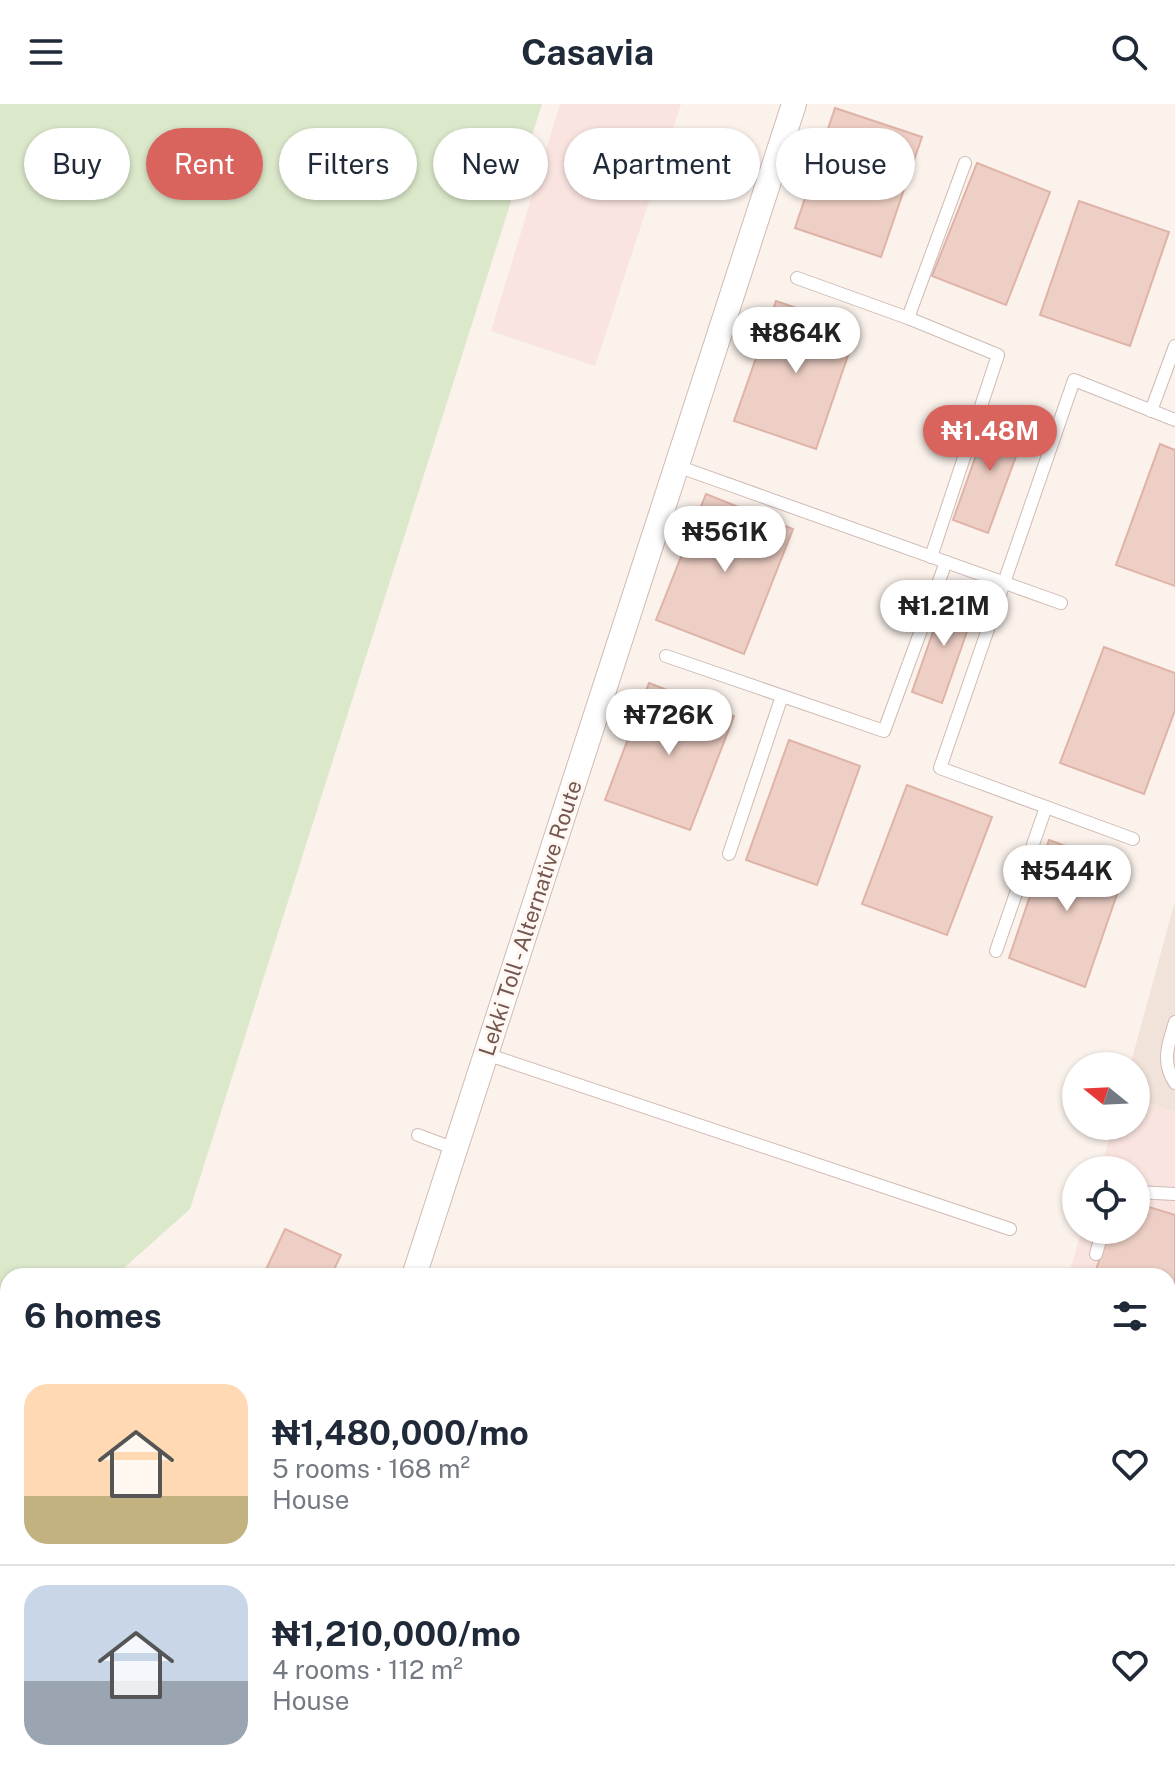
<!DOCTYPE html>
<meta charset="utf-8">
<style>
:root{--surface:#fff;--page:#f6f6f7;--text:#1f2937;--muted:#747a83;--line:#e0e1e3;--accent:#d8645d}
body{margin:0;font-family:"Public Sans",sans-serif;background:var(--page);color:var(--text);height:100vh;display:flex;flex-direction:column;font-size:30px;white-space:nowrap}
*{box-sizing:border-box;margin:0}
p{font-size:26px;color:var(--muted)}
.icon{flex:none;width:44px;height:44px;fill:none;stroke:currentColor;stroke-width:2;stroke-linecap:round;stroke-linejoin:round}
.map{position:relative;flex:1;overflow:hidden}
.panel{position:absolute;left:0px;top:1164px;width:1176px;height:514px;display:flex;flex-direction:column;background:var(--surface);border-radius:24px 24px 0 0;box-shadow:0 2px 6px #0004}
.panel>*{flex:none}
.hud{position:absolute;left:24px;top:24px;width:1128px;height:72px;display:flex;gap:16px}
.needle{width:52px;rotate:288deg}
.tools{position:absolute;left:1062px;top:948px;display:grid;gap:16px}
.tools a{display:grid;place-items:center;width:88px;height:88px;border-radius:50%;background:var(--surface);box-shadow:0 2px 6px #0004;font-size:40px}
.price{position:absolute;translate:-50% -68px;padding:0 18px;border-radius:28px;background:#fff;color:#222;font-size:26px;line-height:52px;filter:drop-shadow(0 2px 4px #0008)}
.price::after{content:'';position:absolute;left:50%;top:48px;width:24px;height:18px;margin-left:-12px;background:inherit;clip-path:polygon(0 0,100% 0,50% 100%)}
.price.selected{background:var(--accent);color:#fff}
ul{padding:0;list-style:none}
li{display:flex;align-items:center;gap:24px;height:200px;padding:0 24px}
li+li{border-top:2px solid var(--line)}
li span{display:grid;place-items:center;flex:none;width:224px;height:160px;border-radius:24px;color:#555}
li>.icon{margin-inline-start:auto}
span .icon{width:96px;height:96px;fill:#fffc;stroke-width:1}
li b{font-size:34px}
h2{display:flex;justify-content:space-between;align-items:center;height:96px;padding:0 24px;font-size:34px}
.chip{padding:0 28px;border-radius:36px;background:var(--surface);box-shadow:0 2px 6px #0004;font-size:28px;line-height:72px}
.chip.selected{background:var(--accent);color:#fff}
header{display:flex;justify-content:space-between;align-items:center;height:104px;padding:0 24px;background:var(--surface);font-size:36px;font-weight:700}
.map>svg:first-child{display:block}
.residential{fill:#f2e3da}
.commercial{fill:#fae4e0}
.green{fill:#dbe8ca}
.building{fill:#eecfc5;stroke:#dfb3a7;stroke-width:2}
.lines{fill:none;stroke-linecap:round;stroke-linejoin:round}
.lane-casing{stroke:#cebbb4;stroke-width:14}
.street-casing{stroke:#cebbb4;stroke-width:26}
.secondary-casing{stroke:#d1bbb2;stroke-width:36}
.lane{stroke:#fff;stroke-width:12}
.street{stroke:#fff;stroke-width:24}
.secondary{stroke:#fff;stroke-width:34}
.labels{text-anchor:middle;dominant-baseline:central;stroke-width:6;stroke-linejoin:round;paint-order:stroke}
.street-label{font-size:22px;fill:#745750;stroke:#fef7f2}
</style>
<header><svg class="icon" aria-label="menu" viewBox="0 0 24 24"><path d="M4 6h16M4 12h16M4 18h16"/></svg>Casavia<svg class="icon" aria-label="search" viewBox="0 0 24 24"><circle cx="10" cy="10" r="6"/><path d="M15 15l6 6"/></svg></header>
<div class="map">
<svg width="1175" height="1677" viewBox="0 0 1175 1677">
<rect width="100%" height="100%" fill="#fbf2eb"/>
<!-- residential -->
<g class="residential">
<path d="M 1175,797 L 1175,1008 L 1136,995 L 1136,962 L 1130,962 Z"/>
<path d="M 0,1507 L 8,1510 L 8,1596 L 0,1620 Z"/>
</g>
<!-- commercial -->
<g class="commercial">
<path d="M 560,0 L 681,0 L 595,262 L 491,227 Z"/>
<path d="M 1136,995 L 1175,1008 L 1175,1677 L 942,1677 L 939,1670 L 1168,1670 L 1168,1172 L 1068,1172 L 1082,1126 L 1136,1126 L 1136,1066 L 1100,1066 L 1113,1022 L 1136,1022 Z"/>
</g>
<!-- green -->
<path class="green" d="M 0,0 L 542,0 L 190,1105 L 115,1172 L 8,1172 L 8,1268 L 5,1271 L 0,1269 Z"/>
<!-- building -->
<g class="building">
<path d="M 835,4 L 922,33 L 881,153 L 795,124 Z"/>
<path d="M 977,59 L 1050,88 L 1006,201 L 932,172 Z"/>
<path d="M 1079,97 L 1169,128 L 1130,242 L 1040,211 Z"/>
<path d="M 776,197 L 857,225 L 816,345 L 734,317 Z"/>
<path d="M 991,309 L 1027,322 L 988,429 L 953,416 Z"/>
<path d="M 1160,340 L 1175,346 L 1175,482 L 1116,461 Z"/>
<path d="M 706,390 L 793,425 L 744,550 L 656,516 Z"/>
<path d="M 947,488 L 977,499 L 942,599 L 912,588 Z"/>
<path d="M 1104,543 L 1175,569 L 1175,606 L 1144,690 L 1060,659 Z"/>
<path d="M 649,579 L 734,612 L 690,726 L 605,696 Z"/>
<path d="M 789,636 L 860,662 L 817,781 L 746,756 Z"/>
<path d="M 907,681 L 992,713 L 947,831 L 862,800 Z"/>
<path d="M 1049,736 L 1126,764 L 1085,883 L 1009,854 Z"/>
<path d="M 1136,1099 L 1175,1111 L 1175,1262 L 1168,1284 L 1168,1172 L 1094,1172 L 1109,1126 L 1136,1126 Z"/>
<path d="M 285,1125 L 341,1151 L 331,1172 L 263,1172 Z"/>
<path d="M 8,1622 L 8,1670 L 128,1670 L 126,1677 L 0,1677 L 0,1647 Z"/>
<path d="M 877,1670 L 896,1670 L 894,1677 L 875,1677 Z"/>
<path d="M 1098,1670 L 1147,1670 L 1145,1677 L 1103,1677 L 1096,1675 Z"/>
</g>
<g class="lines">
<!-- lane casing -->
<g class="lane-casing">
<g id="lane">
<path d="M 797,174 L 908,214 L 998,251 L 931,453"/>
<path d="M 908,214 L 965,59"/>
<path d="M 1151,307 L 1175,242"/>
<path d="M 677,362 L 1061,499"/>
<path d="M 666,552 L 884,627 L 946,458"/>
<path d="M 1133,735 L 940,664 L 1074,276 L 1175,316"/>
<path d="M 729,750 L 782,592"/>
<path d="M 996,847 L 1046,703"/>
<path d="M 1175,918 C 1168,941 1161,958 1175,979"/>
<path d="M 486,950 L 1010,1125"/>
<path d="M 418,1031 L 455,1045"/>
<path d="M 1136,1088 L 1175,1090"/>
<path d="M 1096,1150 L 1103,1126"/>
<path d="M 1168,1409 L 1175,1388"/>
<path d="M 172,1677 L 174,1670"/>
<path d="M 1082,1677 L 1084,1670"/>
</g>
</g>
<!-- street casing -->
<g class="street-casing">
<g id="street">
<path d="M 414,1172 L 794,0"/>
<path d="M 0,1517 L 8,1492"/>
<path d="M 273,1677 L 275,1670"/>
<path d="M 773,1677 L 775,1670"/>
</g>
</g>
<!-- secondary casing -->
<g class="secondary-casing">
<g id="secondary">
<path d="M 0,1482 L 8,1484"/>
<path d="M 607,1670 L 629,1677"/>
</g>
</g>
<!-- lane -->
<use href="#lane" class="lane"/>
<!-- street -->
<use href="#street" class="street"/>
<!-- secondary -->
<use href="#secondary" class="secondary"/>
</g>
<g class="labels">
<!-- street labels -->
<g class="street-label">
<text transform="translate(530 814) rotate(-72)">Lekki Toll - Alternative Route</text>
</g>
</g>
</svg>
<div class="tools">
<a><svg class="needle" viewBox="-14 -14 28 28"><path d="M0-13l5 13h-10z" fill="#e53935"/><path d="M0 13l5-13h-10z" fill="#747a83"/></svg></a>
<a><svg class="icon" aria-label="locate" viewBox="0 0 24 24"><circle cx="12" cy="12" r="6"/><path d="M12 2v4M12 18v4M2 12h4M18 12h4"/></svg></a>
</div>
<b class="price" style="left:796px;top:271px">₦864K</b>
<b class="price selected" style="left:990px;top:369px">₦1.48M</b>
<b class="price" style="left:725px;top:470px">₦561K</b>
<b class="price" style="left:944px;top:544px">₦1.21M</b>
<b class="price" style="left:669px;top:653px">₦726K</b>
<b class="price" style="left:1067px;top:809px">₦544K</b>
<div class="hud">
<a class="chip">Buy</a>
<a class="chip selected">Rent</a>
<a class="chip">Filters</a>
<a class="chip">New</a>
<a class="chip">Apartment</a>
<a class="chip">House</a>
</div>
<section class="panel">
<h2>6 homes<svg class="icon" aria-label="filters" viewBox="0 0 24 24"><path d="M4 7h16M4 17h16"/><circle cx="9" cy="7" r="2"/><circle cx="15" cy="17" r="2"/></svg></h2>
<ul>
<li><span style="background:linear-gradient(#ffd9b3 70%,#c2b280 0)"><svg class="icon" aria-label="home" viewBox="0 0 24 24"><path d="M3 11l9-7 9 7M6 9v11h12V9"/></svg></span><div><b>₦1,480,000/mo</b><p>5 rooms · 168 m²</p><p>House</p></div><svg class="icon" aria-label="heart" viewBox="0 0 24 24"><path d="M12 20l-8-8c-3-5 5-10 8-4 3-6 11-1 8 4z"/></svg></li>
<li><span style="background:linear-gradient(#c9d6e8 60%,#9aa5b1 0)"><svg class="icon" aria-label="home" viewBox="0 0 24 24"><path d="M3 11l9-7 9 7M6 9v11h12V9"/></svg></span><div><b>₦1,210,000/mo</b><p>4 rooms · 112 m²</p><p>House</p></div><svg class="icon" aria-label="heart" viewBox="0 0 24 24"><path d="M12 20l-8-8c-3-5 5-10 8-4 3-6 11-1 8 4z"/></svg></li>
</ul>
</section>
</div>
